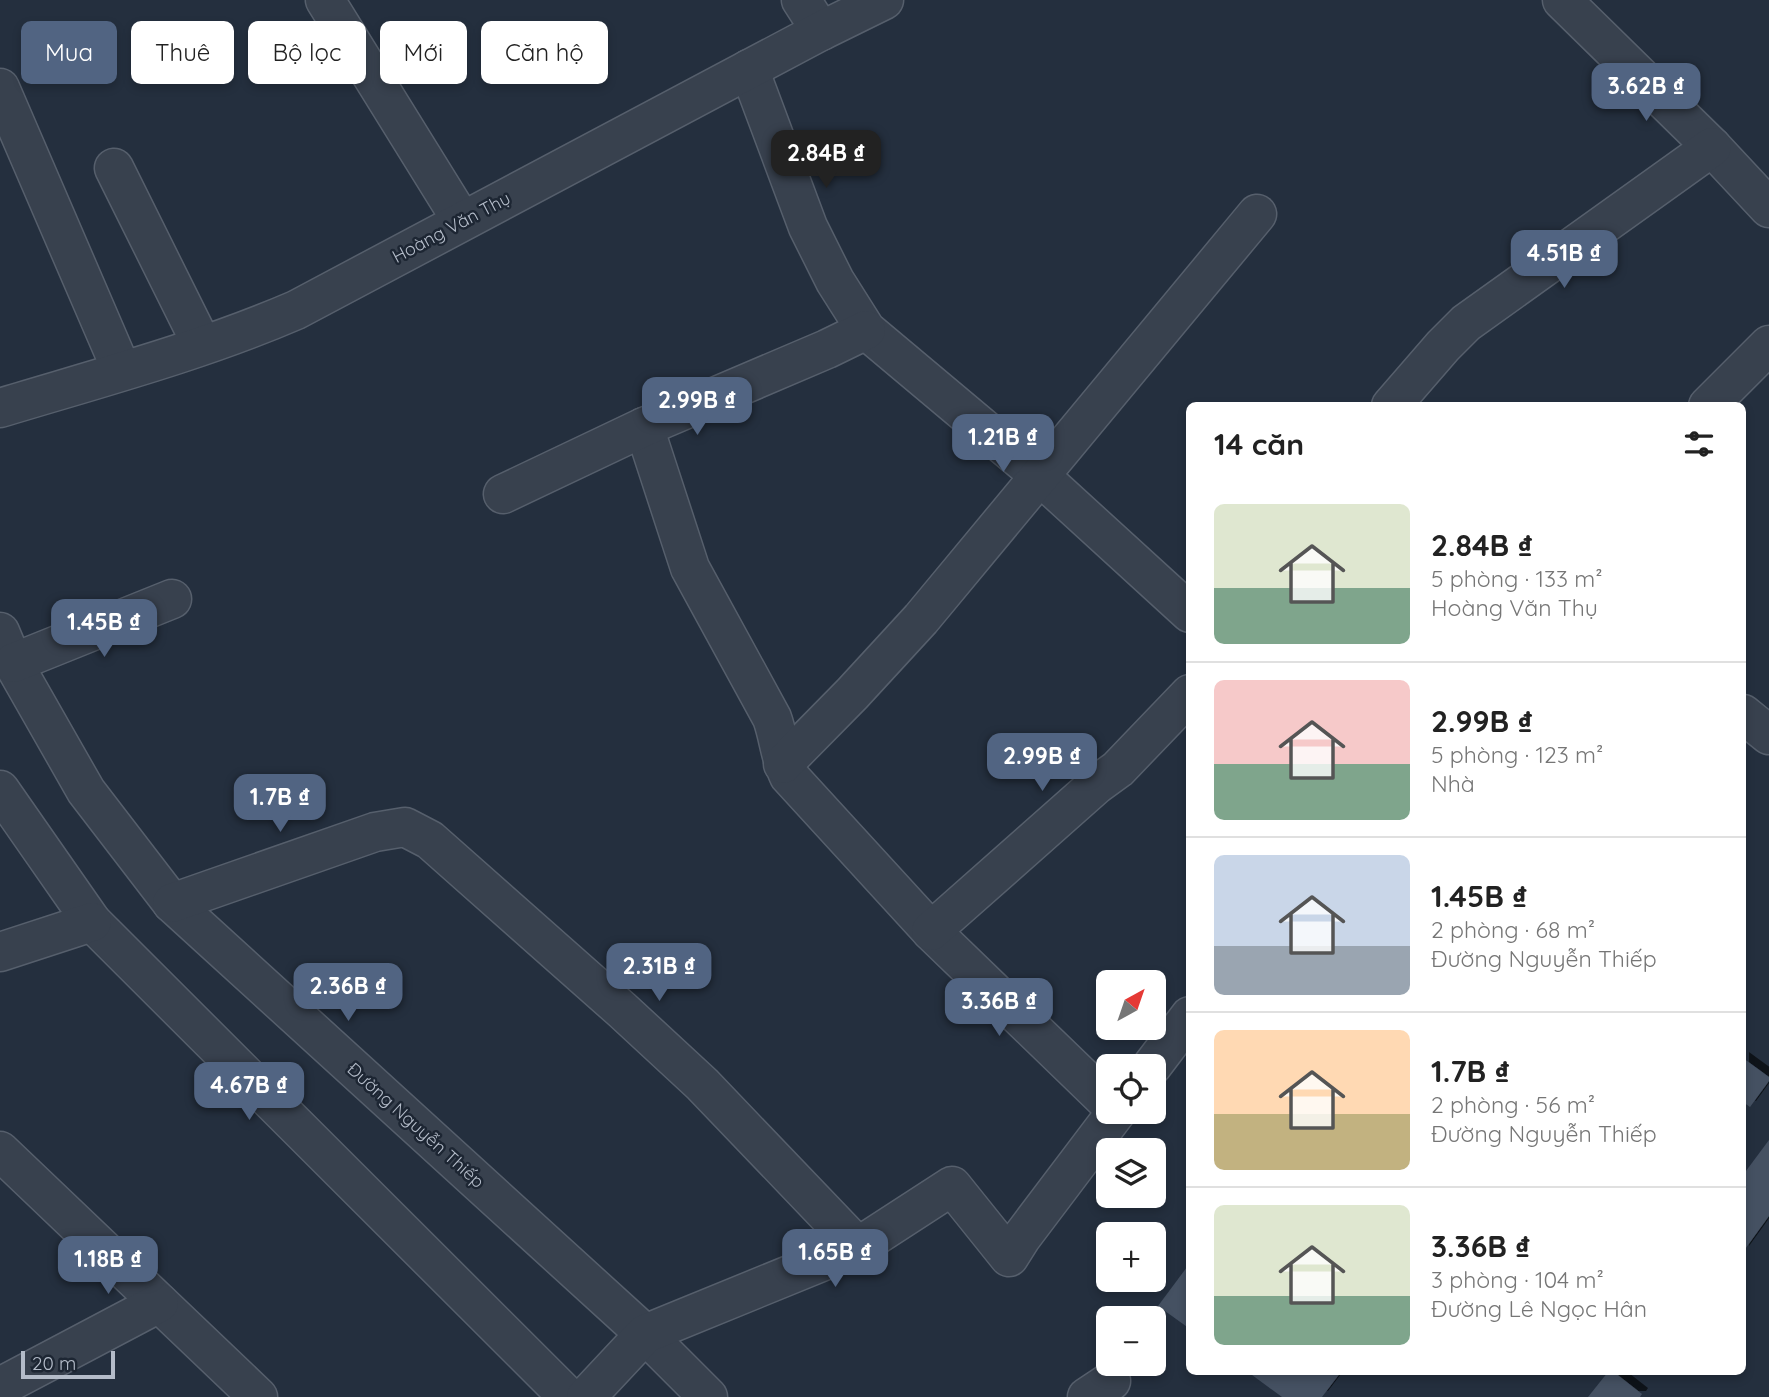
<!DOCTYPE html>
<html lang="vi">
<meta charset="utf-8">
<style>
:root{--surface:#fff;--page:#f6f6f6;--text:#222;--muted:#767676;--line:#e0e0e0;--accent:#516482}
body{margin:0;font-family:Quicksand,sans-serif;background:var(--page);color:var(--text);height:100vh;display:flex;flex-direction:column;font-size:26px;white-space:nowrap}
*{box-sizing:border-box;margin:0}
p{font-size:23px;color:var(--muted)}
.icon{flex:none;width:38px;height:38px;fill:none;stroke:currentColor;stroke-width:2;stroke-linecap:round;stroke-linejoin:round}
.map{position:relative;flex:1;overflow:hidden}
.details{position:absolute;left:1186px;top:402px;width:560px;height:973px;display:flex;flex-direction:column;background:var(--surface);border-radius:10px;box-shadow:0 4px 10px #0003}
.details>*{flex:none}
.hud{position:absolute;left:21px;top:21px;width:665px;height:63px;display:flex;gap:14px}
.needle{width:46px;rotate:40deg}
.buttons{position:absolute;left:1096px;top:970px;display:grid;gap:14px}
.buttons a{display:grid;place-items:center;width:70px;height:70px;border-radius:10px;background:var(--surface);box-shadow:0 4px 10px #0003;font-size:35px}
.scale{position:absolute;left:21px;bottom:18px;width:94px;box-sizing:border-box;padding-left:7px;border:4px solid #b4bcc9;border-top:0;font-size:19px;line-height:24px;white-space:nowrap;color:#b4bcc9;-webkit-text-stroke:5px #1d2633;paint-order:stroke}
.price{position:absolute;translate:-50% -60px;padding:0 16px;border-radius:14px;background:var(--accent);color:#fff;font-size:23px;line-height:46px;filter:drop-shadow(0 2px 4px #0008)}
.price::after{content:'';position:absolute;left:50%;top:42px;width:21px;height:16px;margin-left:-10px;background:inherit;clip-path:polygon(0 0,100% 0,50% 100%)}
.price.on{background:#222;color:#fff}
ul{padding:0;list-style:none}
li{display:flex;align-items:center;gap:21px;height:175px;padding:0 28px}
li+li{border-top:2px solid var(--line)}
li span{display:grid;place-items:center;flex:none;width:196px;height:140px;border-radius:10px;color:#555}
li>.icon{margin-inline-start:auto}
span .icon{width:84px;height:84px;fill:#fffc;stroke-width:1}
li b{font-size:30px}
h2{display:flex;justify-content:space-between;align-items:center;height:84px;padding:0 28px;font-size:30px}
.tag{padding:0 24px;border-radius:10px;background:var(--surface);box-shadow:0 4px 10px #0003;font-size:24px;line-height:63px}
.tag.on{background:var(--accent);color:#fff}
.map>svg:first-child{display:block}
.building{fill:#455162;filter:url(#shadow)}
.lines{fill:none;stroke-linecap:round;stroke-linejoin:round}
.minor-casing{stroke:#565f6c;stroke-width:41}
.minor{stroke:#38414e;stroke-width:38}
.labels{text-anchor:middle;dominant-baseline:central;stroke-width:5;stroke-linejoin:round;paint-order:stroke}
.street-label{font-size:18px;fill:#b4bcc9;stroke:#1d2633}
</style>
<div class="map">
<svg width="1769" height="1397" viewBox="0 0 1769 1397">
<defs>
<filter id="shadow"><feDropShadow dx="6" dy="-6" stdDeviation="0" flood-color="#0009"/></filter>
</defs>
<rect width="100%" height="100%" fill="#242f3e"/>
<!-- building -->
<g class="building">
<path d="M 1743,1058 L 1769,1077 L 1769,1081 L 1750,1107 L 1743,1102 Z"/>
<path d="M 1769,1140 L 1769,1216 L 1743,1252 L 1743,1175 Z"/>
<path d="M 1190,1263 L 1190,1329 L 1158,1306 Z"/>
<path d="M 1248,1372 L 1341,1372 L 1322,1397 L 1282,1397 Z"/>
<path d="M 1608,1372 L 1614,1372 L 1642,1394 L 1640,1397 L 1588,1397 Z"/>
</g>
<g class="lines">
<!-- minor casing -->
<g class="minor-casing">
<g id="minor">
<path d="M 325,0 L 462,221"/>
<path d="M 801,0 L 821,31"/>
<path d="M 1562,0 L 1712,147 L 1769,208"/>
<path d="M 749,69 L 808,227 L 835,281 L 866,330 L 1040,476 L 1190,613"/>
<path d="M 0,88 L 122,371"/>
<path d="M 114,168 L 202,345"/>
<path d="M 1391,406 L 1443,346 L 1466,323 L 1712,147"/>
<path d="M 1708,406 L 1769,345"/>
<path d="M 0,408 C 99,378 201,351 296,310 L 821,31 L 884,0"/>
<path d="M 644,427 L 690,568 L 772,718 C 779,737 780,758 789,776 L 931,931 L 1108,1102"/>
<path d="M 503,494 L 644,427 L 827,349 L 866,330"/>
<path d="M 0,632 L 13,663 L 86,791 L 172,903 L 645,1334 L 708,1397"/>
<path d="M 13,663 L 172,599"/>
<path d="M 1743,714 L 1769,735"/>
<path d="M 783,764 L 852,694 L 921,619 L 1257,214"/>
<path d="M 0,790 L 92,922 L 568,1397"/>
<path d="M 172,903 L 375,832 L 405,827 L 430,840 L 622,1010 L 702,1084 L 858,1247"/>
<path d="M 931,931 L 1096,785 L 1118,769 L 1190,694"/>
<path d="M 0,952 L 92,922"/>
<path d="M 1152,1066 L 1190,1016"/>
<path d="M 0,1151 L 258,1397"/>
<path d="M 0,1387 L 159,1303"/>
<path d="M 586,1397 L 645,1334 L 858,1247 L 952,1186 L 1009,1257 L 1021,1238 L 1117,1111"/>
<path d="M 1087,1397 L 1111,1381"/>
</g>
</g>
<!-- minor -->
<use href="#minor" class="minor"/>
</g>
<g class="labels">
<!-- street labels -->
<g class="street-label">
<text transform="translate(451 227) rotate(-28)">Hoàng Văn Thụ</text>
<text transform="translate(416 1125) rotate(42)">Đường Nguyễn Thiếp</text>
</g>
</g>
</svg>
<div class="buttons">
<a><svg class="needle" viewBox="-14 -14 28 28"><path d="M0-13l5 13h-10z" fill="#e53935"/><path d="M0 13l5-13h-10z" fill="#767676"/></svg></a>
<a><svg class="icon" aria-label="locate" viewBox="0 0 24 24"><circle cx="12" cy="12" r="6"/><path d="M12 2v4M12 18v4M2 12h4M18 12h4"/></svg></a>
<a><svg class="icon" aria-label="layers" viewBox="0 0 24 24"><path d="M12 4l9 5-9 5-9-5zM3 14l9 5 9-5"/></svg></a>
<a>+</a>
<a>−</a>
</div>
<div class="scale">20 m</div>
<b class="price" style="left:1646px;top:123px">3.62B ₫</b>
<b class="price on" style="left:826px;top:190px">2.84B ₫</b>
<b class="price" style="left:1564px;top:290px">4.51B ₫</b>
<b class="price" style="left:697px;top:437px">2.99B ₫</b>
<b class="price" style="left:1003px;top:474px">1.21B ₫</b>
<b class="price" style="left:104px;top:659px">1.45B ₫</b>
<b class="price" style="left:1042px;top:793px">2.99B ₫</b>
<b class="price" style="left:280px;top:834px">1.7B ₫</b>
<b class="price" style="left:659px;top:1003px">2.31B ₫</b>
<b class="price" style="left:348px;top:1023px">2.36B ₫</b>
<b class="price" style="left:999px;top:1038px">3.36B ₫</b>
<b class="price" style="left:249px;top:1122px">4.67B ₫</b>
<b class="price" style="left:835px;top:1289px">1.65B ₫</b>
<b class="price" style="left:108px;top:1296px">1.18B ₫</b>
<div class="hud">
<a class="tag on">Mua</a>
<a class="tag">Thuê</a>
<a class="tag">Bộ lọc</a>
<a class="tag">Mới</a>
<a class="tag">Căn hộ</a>
</div>
<section class="details">
<h2>14 căn<svg class="icon" aria-label="filters" viewBox="0 0 24 24"><path d="M4 7h16M4 17h16"/><circle cx="9" cy="7" r="2"/><circle cx="15" cy="17" r="2"/></svg></h2>
<ul>
<li><span style="background:linear-gradient(#dfe7d0 60%,#7fa58c 0)"><svg class="icon" aria-label="home" viewBox="0 0 24 24"><path d="M3 11l9-7 9 7M6 9v11h12V9"/></svg></span><div><b>2.84B ₫</b><p>5 phòng · 133 m²</p><p>Hoàng Văn Thụ</p></div></li>
<li><span style="background:linear-gradient(#f6c9c9 60%,#7fa58c 0)"><svg class="icon" aria-label="home" viewBox="0 0 24 24"><path d="M3 11l9-7 9 7M6 9v11h12V9"/></svg></span><div><b>2.99B ₫</b><p>5 phòng · 123 m²</p><p>Nhà</p></div></li>
<li><span style="background:linear-gradient(#c9d6e8 65%,#9aa5b1 0)"><svg class="icon" aria-label="home" viewBox="0 0 24 24"><path d="M3 11l9-7 9 7M6 9v11h12V9"/></svg></span><div><b>1.45B ₫</b><p>2 phòng · 68 m²</p><p>Đường Nguyễn Thiếp</p></div></li>
<li><span style="background:linear-gradient(#ffd9b3 60%,#c2b280 0)"><svg class="icon" aria-label="home" viewBox="0 0 24 24"><path d="M3 11l9-7 9 7M6 9v11h12V9"/></svg></span><div><b>1.7B ₫</b><p>2 phòng · 56 m²</p><p>Đường Nguyễn Thiếp</p></div></li>
<li><span style="background:linear-gradient(#dfe7d0 65%,#7fa58c 0)"><svg class="icon" aria-label="home" viewBox="0 0 24 24"><path d="M3 11l9-7 9 7M6 9v11h12V9"/></svg></span><div><b>3.36B ₫</b><p>3 phòng · 104 m²</p><p>Đường Lê Ngọc Hân</p></div></li>
</ul>
</section>
</div>
